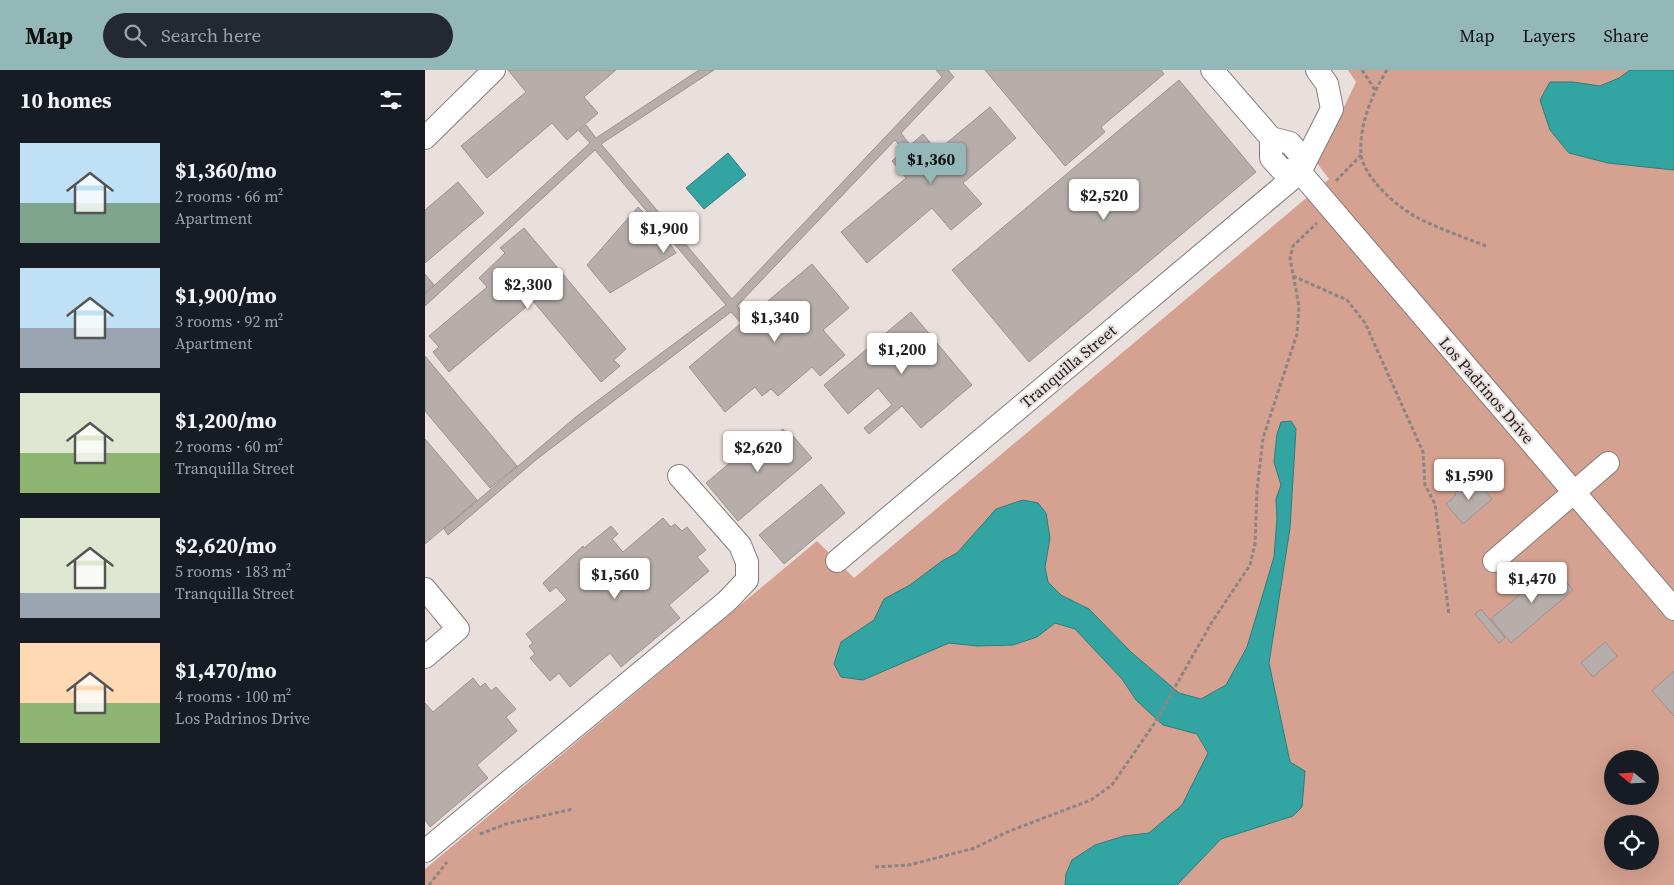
<!DOCTYPE html>
<meta charset="utf-8">
<style>
:root{--surface:#171b24;--page:#242831;--text:#f1f3f6;--muted:#9ea1a6;--accent:#94b7b8}
body{margin:0;font-family:"Source Serif 4",serif;background:var(--page);color:var(--text);height:100vh;display:flex;flex-direction:column;font-size:19px;white-space:nowrap}
*{box-sizing:border-box;margin:0}
p{font-size:16px;color:var(--muted)}
.icon{flex:none;width:28px;height:28px;fill:none;stroke:currentColor;stroke-width:2;stroke-linecap:round;stroke-linejoin:round}
.map{position:relative;flex:1;overflow:hidden}
.drawer{display:flex;flex-direction:column;background:var(--surface);width:425px}
.drawer>*{flex:none}
.needle{width:32px;rotate:288deg}
.fabs{position:absolute;left:1179px;top:680px;display:grid;gap:10px}
.fabs a{display:grid;place-items:center;width:55px;height:55px;border-radius:50%;background:var(--surface);box-shadow:0 5px 20px #0002;font-size:25px}
.price{position:absolute;translate:-50% -42px;padding:0 11px;border-radius:5px;background:#fff;color:#222;font-size:16px;line-height:32px;filter:drop-shadow(0 1px 2px #0008)}
.price::after{content:'';position:absolute;left:50%;top:30px;width:15px;height:11px;margin-left:-8px;background:inherit;clip-path:polygon(0 0,100% 0,50% 100%)}
.price.on{background:var(--accent);color:#111}
ul{padding:0;list-style:none}
li{display:flex;align-items:center;gap:15px;height:125px;padding:0 20px}
li span{display:grid;place-items:center;flex:none;width:140px;height:100px;border-radius:0px;color:#555}
li>.icon{margin-inline-start:auto}
span .icon{width:60px;height:60px;fill:#fffc;stroke-width:1}
li b{font-size:21px}
h2{display:flex;justify-content:space-between;align-items:center;height:60px;padding:0 20px;font-size:21px}
header{display:flex;align-items:center;gap:30px;box-sizing:border-box;height:70px;padding:0 25px;background:var(--accent);color:#111}
header strong{font-size:24px}
nav{display:flex;gap:28px;margin-inline-start:auto;font-size:18px}
.search{width:350px;height:45px;background:var(--page);display:flex;align-items:center;gap:12px;box-sizing:border-box;padding:0 18px;border-radius:28px;color:var(--muted);font-size:19px}
main{display:flex;flex:1;min-height:0}
.map>svg:first-child{display:block}
.green{fill:#d5a190;fill-rule:evenodd}
.water{fill:#32a5a3;stroke:#2e7d7b}
.building{fill:#b7aeab;stroke:#9c9391}
.lines{fill:none;stroke-linecap:round;stroke-linejoin:round}
.minor-casing{stroke:#847b78;stroke-width:24}
.path{stroke:#8c8583;stroke-width:3;stroke-dasharray:4 2.5;stroke-linecap:butt}
.minor{stroke:#fff;stroke-width:22}
.labels{text-anchor:middle;dominant-baseline:central;stroke-width:4.5;stroke-linejoin:round;paint-order:stroke}
.street-label{font-size:16px;fill:#24201f;stroke:#e9dfdc}
</style>
<header>
<strong>Map</strong>
<div class="search"><svg class="icon" aria-label="search" viewBox="0 0 24 24"><circle cx="10" cy="10" r="6"/><path d="M15 15l6 6"/></svg>Search here</div>
<nav><a>Map</a><a>Layers</a><a>Share</a></nav>
</header>
<main>
<section class="drawer">
<h2>10 homes<svg class="icon" aria-label="filters" viewBox="0 0 24 24"><path d="M4 7h16M4 17h16"/><circle cx="9" cy="7" r="2"/><circle cx="15" cy="17" r="2"/></svg></h2>
<ul>
<li><span style="background:linear-gradient(#bfe0f5 60%,#7fa58c 0)"><svg class="icon" aria-label="home" viewBox="0 0 24 24"><path d="M3 11l9-7 9 7M6 9v11h12V9"/></svg></span><div><b>$1,360/mo</b><p>2 rooms · 66 m²</p><p>Apartment</p></div></li>
<li><span style="background:linear-gradient(#bfe0f5 60%,#9aa5b1 0)"><svg class="icon" aria-label="home" viewBox="0 0 24 24"><path d="M3 11l9-7 9 7M6 9v11h12V9"/></svg></span><div><b>$1,900/mo</b><p>3 rooms · 92 m²</p><p>Apartment</p></div></li>
<li><span style="background:linear-gradient(#dfe7d0 60%,#8fb573 0)"><svg class="icon" aria-label="home" viewBox="0 0 24 24"><path d="M3 11l9-7 9 7M6 9v11h12V9"/></svg></span><div><b>$1,200/mo</b><p>2 rooms · 60 m²</p><p>Tranquilla Street</p></div></li>
<li><span style="background:linear-gradient(#dfe7d0 75%,#9aa5b1 0)"><svg class="icon" aria-label="home" viewBox="0 0 24 24"><path d="M3 11l9-7 9 7M6 9v11h12V9"/></svg></span><div><b>$2,620/mo</b><p>5 rooms · 183 m²</p><p>Tranquilla Street</p></div></li>
<li><span style="background:linear-gradient(#ffd9b3 60%,#8fb573 0)"><svg class="icon" aria-label="home" viewBox="0 0 24 24"><path d="M3 11l9-7 9 7M6 9v11h12V9"/></svg></span><div><b>$1,470/mo</b><p>4 rooms · 100 m²</p><p>Los Padrinos Drive</p></div></li>
</ul>
</section>
<div class="map">
<svg width="1249" height="815" viewBox="0 0 1249 815">
<rect width="100%" height="100%" fill="#e9dfdc"/>
<!-- green -->
<path class="green" d="M 923,0 L 1249,0 L 1249,815 L 0,815 L 0,799 L 392,471 L 429,508 L 904,109 L 892,93 L 931,12 ZM 1188,689 L 1225,689 L 1225,726 L 1188,726 ZM 1188,754 L 1225,754 L 1225,791 L 1188,791 Z"/>
<!-- water -->
<g class="water">
<path d="M 1205,0 L 1249,0 L 1249,100 L 1183,93 L 1144,83 L 1125,60 L 1115,30 L 1125,12 L 1148,12 L 1175,16 L 1194,8 Z"/>
<path d="M 303,83 L 321,105 L 279,139 L 261,118 Z"/>
<path d="M 866,351 L 871,359 L 865,458 L 844,593 L 865,692 L 880,701 L 877,737 L 868,746 L 796,769 L 752,815 L 640,815 L 641,804 L 647,790 L 670,775 L 699,766 L 724,763 L 757,735 L 783,683 L 772,664 L 738,655 L 711,630 L 697,609 L 650,559 L 630,553 L 612,567 L 588,575 L 552,576 L 524,573 L 438,610 L 416,607 L 409,594 L 416,572 L 449,550 L 459,529 L 485,515 L 517,491 L 532,483 L 571,439 L 598,430 L 613,433 L 621,443 L 625,468 L 620,497 L 623,512 L 636,525 L 664,539 L 706,582 L 754,623 L 776,629 L 801,615 L 822,577 L 849,487 L 852,448 L 851,429 L 856,415 L 849,392 L 852,364 L 856,352 Z"/>
</g>
<!-- building -->
<g class="building">
<path d="M 83,0 L 191,0 L 159,27 L 173,43 L 142,70 L 127,53 L 62,108 L 36,76 L 101,22 Z"/>
<path d="M 274,0 L 289,0 L 176,74 L 307,229 L 517,7 L 511,0 L 523,0 L 529,7 L 476,63 L 485,75 L 478,80 L 470,70 L 312,236 L 323,248 L 316,253 L 306,242 L 112,389 L 23,465 L 19,459 L 152,346 L 301,235 L 170,80 L 0,236 L 0,224 L 165,73 L 154,61 L 161,55 L 171,68 Z"/>
<path d="M 560,0 L 736,0 L 739,4 L 676,57 L 680,62 L 640,96 Z"/>
<path d="M 754,10 L 831,102 L 604,292 L 527,200 Z"/>
<path d="M 565,37 L 591,68 L 538,113 L 557,134 L 526,160 L 507,138 L 442,193 L 416,162 L 481,108 L 467,91 L 498,64 L 512,81 Z"/>
<path d="M 33,112 L 59,143 L 0,193 L 0,140 Z"/>
<path d="M 213,137 L 235,159 L 251,183 L 185,223 L 162,195 Z"/>
<path d="M 99,158 L 201,279 L 189,290 L 195,296 L 176,312 L 108,231 L 24,302 L 8,282 L 14,277 L 4,266 L 62,217 L 54,208 L 80,183 L 75,178 Z"/>
<path d="M 387,194 L 424,238 L 398,260 L 420,285 L 395,306 L 387,297 L 353,326 L 346,319 L 337,326 L 330,317 L 300,342 L 264,297 Z"/>
<path d="M 0,204 L 9,215 L 0,223 Z"/>
<path d="M 486,242 L 547,315 L 496,358 L 477,336 L 444,364 L 439,358 L 467,335 L 453,318 L 423,344 L 399,315 Z"/>
<path d="M 0,286 L 92,396 L 65,418 L 0,341 Z"/>
<path d="M 358,359 L 366,368 L 368,366 L 387,388 L 313,451 L 281,413 L 337,366 L 339,368 L 343,365 L 346,369 Z"/>
<path d="M 0,369 L 52,430 L 0,474 Z"/>
<path d="M 1049,409 L 1067,429 L 1038,454 L 1021,434 L 1031,425 L 1029,424 Z"/>
<path d="M 396,414 L 420,443 L 359,494 L 334,465 Z"/>
<path d="M 238,448 L 246,457 L 250,454 L 257,461 L 262,457 L 281,480 L 272,487 L 284,501 L 244,535 L 255,548 L 196,597 L 185,583 L 145,617 L 134,603 L 125,611 L 105,588 L 110,584 L 104,576 L 108,573 L 101,564 L 142,530 L 131,517 L 125,522 L 118,513 L 158,476 L 159,478 L 186,456 L 193,464 L 187,469 L 198,482 Z"/>
<path d="M 1128,496 L 1148,520 L 1086,573 L 1066,549 Z"/>
<path d="M 1056,539 L 1080,568 L 1074,573 L 1050,544 Z"/>
<path d="M 1180,572 L 1192,586 L 1168,607 L 1156,593 Z"/>
<path d="M 1249,601 L 1249,646 L 1227,621 Z"/>
<path d="M 48,608 L 55,617 L 60,613 L 66,621 L 71,617 L 91,639 L 81,647 L 92,661 L 52,695 L 63,708 L 5,757 L 0,750 L 0,633 L 8,642 Z"/>
</g>
<g class="lines">
<!-- minor casing -->
<g class="minor-casing">
<g id="minor">
<path d="M 787,0 L 846,68 L 865,73 L 875,85 L 875,102 L 1249,539"/>
<path d="M 0,68 L 69,0"/>
<path d="M 846,68 L 846,88 L 856,99 L 875,102"/>
<path d="M 412,491 L 875,102 L 907,39 L 902,14 L 892,0"/>
<path d="M 1069,491 L 1183,393"/>
<path d="M 0,519 L 33,559 L 0,587"/>
<path d="M 0,781 L 302,531 L 322,510 L 322,492 L 315,475 L 254,406"/>
</g>
</g>
<!-- path -->
<g class="path">
<path d="M 937,0 L 950,20"/>
<path d="M 962,0 C 947,24 934,55 936,84 C 938,107 973,138 993,148 C 1015,159 1038,167 1061,176"/>
<path d="M 911,111 L 936,85"/>
<path d="M 868,206 L 922,230 L 940,253 L 998,382 L 1000,415 L 1010,434 L 1024,545"/>
<path d="M 55,764 L 81,754 L 148,739"/>
<path d="M 450,797 L 484,795 L 550,778 L 582,762 L 666,730 L 687,715 L 729,654 L 787,552 L 825,495 L 830,474 L 832,420 L 838,368 L 872,264 L 874,236 L 865,188 L 868,176 L 892,153"/>
<path d="M 4,815 L 22,792"/>
</g>
<!-- minor -->
<use href="#minor" class="minor"/>
</g>
<g class="labels">
<!-- street labels -->
<g class="street-label">
<text transform="translate(643 296) rotate(-40)">Tranquilla Street</text>
<text transform="translate(1062 320) rotate(49)">Los Padrinos Drive</text>
</g>
</g>
</svg>
<div class="fabs">
<a><svg class="needle" viewBox="-14 -14 28 28"><path d="M0-13l5 13h-10z" fill="#e53935"/><path d="M0 13l5-13h-10z" fill="#9ea1a6"/></svg></a>
<a><svg class="icon" aria-label="locate" viewBox="0 0 24 24"><circle cx="12" cy="12" r="6"/><path d="M12 2v4M12 18v4M2 12h4M18 12h4"/></svg></a>
</div>
<b class="price on" style="left:506px;top:115px">$1,360</b>
<b class="price" style="left:679px;top:151px">$2,520</b>
<b class="price" style="left:239px;top:184px">$1,900</b>
<b class="price" style="left:103px;top:240px">$2,300</b>
<b class="price" style="left:350px;top:273px">$1,340</b>
<b class="price" style="left:477px;top:305px">$1,200</b>
<b class="price" style="left:333px;top:403px">$2,620</b>
<b class="price" style="left:1044px;top:431px">$1,590</b>
<b class="price" style="left:190px;top:530px">$1,560</b>
<b class="price" style="left:1107px;top:534px">$1,470</b>
</div>
</main>
